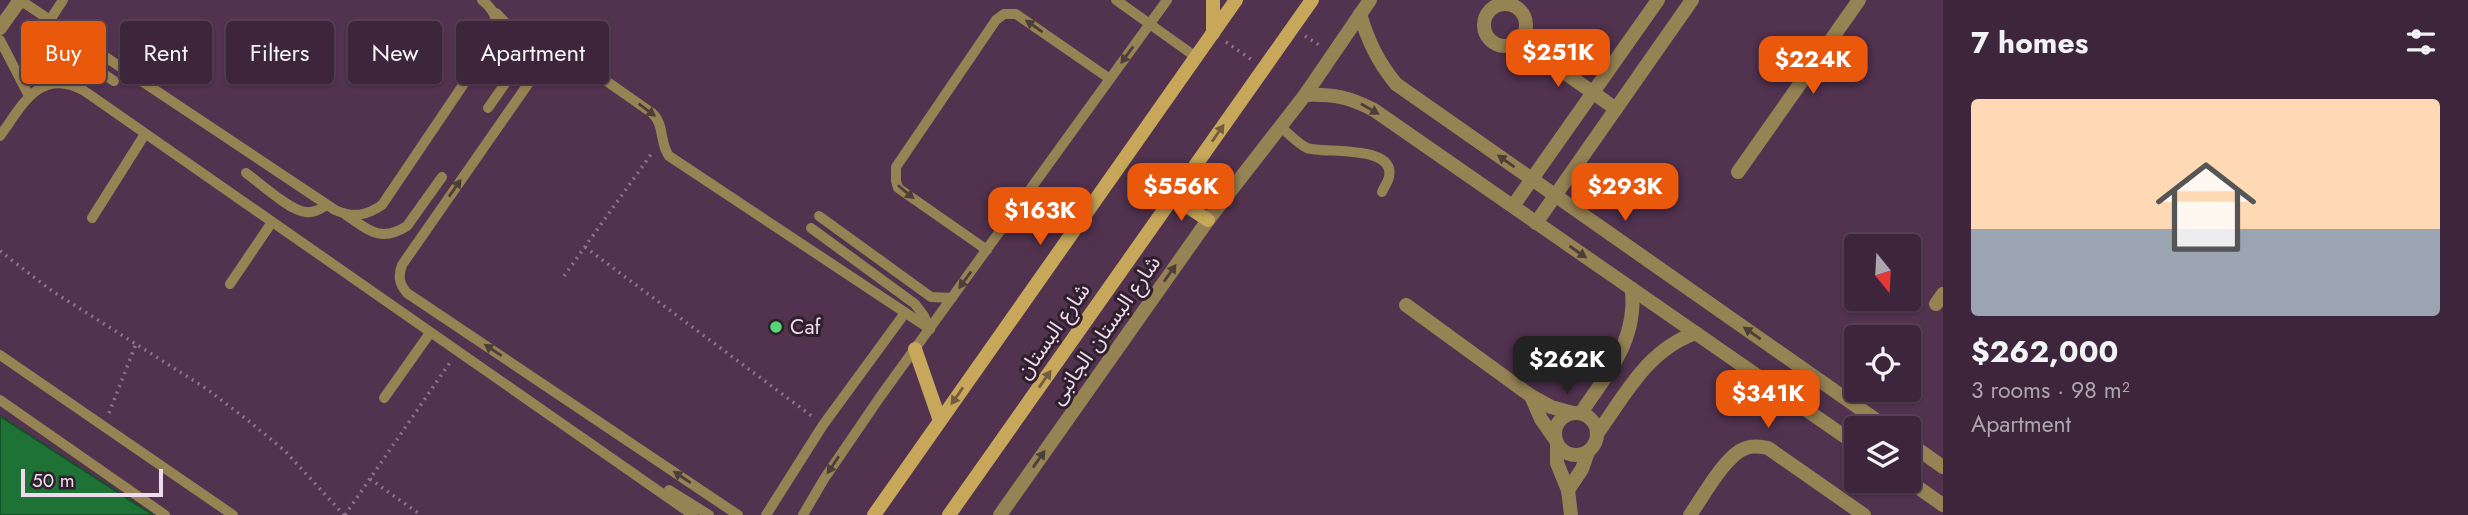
<!DOCTYPE html>
<meta charset="utf-8">
<style>
:root{--surface:#3d263b;--page:#483246;--text:#f1f3f6;--muted:#ada5af;--line:#564355;--accent:#ea580c}
body{margin:0;font-family:Jost,"Noto Sans Arabic",sans-serif;background:var(--page);color:var(--text);height:100vh;display:flex;flex-direction:column;font-size:26px;white-space:nowrap}
*{box-sizing:border-box;margin:0}
p{font-size:23px;color:var(--muted)}
.icon{flex:none;width:38px;height:38px;fill:none;stroke:currentColor;stroke-width:2;stroke-linecap:round;stroke-linejoin:round}
.map{position:relative;flex:1;overflow:hidden}
.details{display:flex;flex-direction:column;background:var(--surface);width:525px}
.details>*{flex:none}
.banner{position:absolute;left:21px;top:21px;width:665px;height:63px;display:flex;gap:14px}
.needle{width:46px;rotate:162deg}
.fabs{position:absolute;left:1844px;top:234px;display:grid;gap:14px}
.fabs a{display:grid;place-items:center;width:77px;height:77px;border-radius:7px;background:var(--surface);box-shadow:0 2px 5px #0004,0 0 0 2px var(--line);font-size:35px}
.scale{position:absolute;left:21px;bottom:18px;width:142px;box-sizing:border-box;padding-left:7px;border:4px solid #efdbed;border-top:0;font-size:19px;line-height:24px;white-space:nowrap;color:#efdbed;-webkit-text-stroke:5px #2e202d;paint-order:stroke}
.price{position:absolute;translate:-50% -60px;padding:0 16px;border-radius:14px;background:var(--accent);color:#fff;font-size:23px;line-height:46px;filter:drop-shadow(0 2px 4px #0008)}
.price::after{content:'';position:absolute;left:50%;top:42px;width:21px;height:16px;margin-left:-10px;background:inherit;clip-path:polygon(0 0,100% 0,50% 100%)}
.price.active{background:#222;color:#fff}
ul{padding:0;list-style:none}
li{display:grid;align-content:center;gap:14px;height:371px;padding:0 28px}
li span{display:grid;place-items:center;height:217px;border-radius:7px;color:#555}
li>.icon{margin-inline-start:auto}
span .icon{width:126px;height:126px;fill:#fffc;stroke-width:1}
li b{font-size:30px}
h2{display:flex;justify-content:space-between;align-items:center;height:84px;padding:0 28px;font-size:30px}
.pill{padding:0 24px;border-radius:7px;background:var(--surface);box-shadow:0 2px 5px #0004,0 0 0 2px var(--line);font-size:24px;line-height:63px}
.pill.active{background:var(--accent);color:#fff}
main{display:flex;flex:1;min-height:0}
.map>svg:first-child{display:block}
.building{fill:#1f7236;stroke:#165026;stroke-width:2}
.lines{fill:none;stroke-linecap:round;stroke-linejoin:round}
.path{stroke:#8e738c;stroke-width:3.5;stroke-dasharray:2 5;stroke-linecap:butt}
.lane{stroke:#968354;stroke-width:10}
.street{stroke:#968354;stroke-width:14}
.secondary{stroke:#c7a85a;stroke-width:14}
.oneway{fill:#4d3e39}
.oneway2{fill:#735d41}
.poi-dot{fill:#53d673;stroke:#2e202d;stroke-width:2.5}
.labels{text-anchor:middle;dominant-baseline:central;stroke-width:6;stroke-linejoin:round;paint-order:stroke}
.poi-label{font-size:21px;fill:#efdbed;stroke:#2e202d;text-anchor:start}
.street-label{font-size:21px;fill:#efdbed;stroke:#2e202d}
</style>
<main>
<div class="map">
<svg width="1943" height="515" viewBox="0 0 1943 515">
<rect width="100%" height="100%" fill="#51324f"/>
<!-- building -->
<path class="building" d="M 0,416 L 153,515 L 0,515 Z"/>
<g class="lines">
<!-- path -->
<g class="path">
<path d="M 1305,36 L 1319,45"/>
<path d="M 1226,42 L 1252,60"/>
<path d="M 585,247 L 813,417"/>
<path d="M 0,251 L 52,291 L 207,389 L 250,422 L 285,451 L 344,515"/>
<path d="M 564,276 L 652,153"/>
<path d="M 109,413 L 136,344"/>
<path d="M 370,479 L 421,515"/>
<path d="M 345,515 L 451,361"/>
</g>
<!-- lane -->
<g class="lane">
<path d="M 20,0 L 335,210 C 353,218 366,216 382,205 L 492,42 C 500,24 497,12 482,0"/>
<path d="M 63,0 L 50,20 L 54,34 L 63,47 L 114,81"/>
<path d="M 1116,0 L 1196,57"/>
<path d="M 0,40 L 29,96"/>
<path d="M 488,108 L 521,61 C 526,39 510,28 496,13"/>
<path d="M 1281,127 C 1289,134 1297,143 1307,148 C 1323,154 1396,144 1389,177 C 1388,182 1384,187 1382,192"/>
<path d="M 0,136 C 22,106 39,67 83,90 L 693,515"/>
<path d="M 246,173 C 260,183 290,211 306,212 C 314,213 320,209 327,205"/>
<path d="M 346,215 C 369,230 380,243 407,226 L 442,177"/>
<path d="M 819,216 L 931,297 L 952,298"/>
<path d="M 92,218 L 145,134"/>
<path d="M 811,228 L 915,304 L 924,316 L 930,329"/>
<path d="M 987,250 L 898,188 L 896,181 L 896,167 L 996,20 L 1004,14 L 1016,14 L 1110,79"/>
<path d="M 230,284 L 272,222"/>
<path d="M 0,355 L 233,515"/>
<path d="M 384,398 L 430,333"/>
<path d="M 0,400 L 165,515"/>
<path d="M 669,490 L 709,515"/>
<path d="M 738,515 L 407,293 C 399,284 398,276 402,265 L 544,61 L 560,55 L 572,57 L 652,113 C 665,125 659,142 669,156 L 930,329"/>
<path d="M 766,515 L 823,425 L 905,313"/>
<path d="M 803,515 L 824,479 L 880,397 L 1167,0"/>
</g>
<!-- street -->
<g class="street">
<circle cx="1505" cy="25" r="21"/>
<path d="M 1360,14 C 1368,41 1378,62 1396,84 L 1889,429"/>
<path d="M 0,28 L 20,0"/>
<path d="M 1519,40 L 1616,109"/>
<path d="M 1305,95 C 1334,94 1349,97 1374,110 L 1857,445"/>
<path d="M 1738,172 L 1859,0"/>
<path d="M 1513,206 L 1658,0"/>
<path d="M 1536,223 L 1692,0"/>
<path d="M 1936,304 L 1943,294"/>
<path d="M 1406,305 L 1531,396 L 1551,407 L 1573,413"/>
<path d="M 1531,396 L 1541,419 L 1555,439"/>
<circle cx="1576" cy="434" r="21"/>
<path d="M 1581,413 C 1608,372 1637,342 1632,289"/>
<path d="M 1597,434 C 1625,395 1648,349 1696,333"/>
<path d="M 1557,443 L 1557,463 L 1568,490 L 1571,515"/>
<path d="M 1909,443 L 1943,467"/>
<path d="M 1909,481 L 1943,505"/>
<path d="M 1568,490 L 1582,469 L 1588,452"/>
<path d="M 1000,515 L 1208,220 L 1305,95 L 1370,0"/>
<path d="M 1690,515 C 1703,497 1726,454 1746,448 C 1754,445 1761,447 1768,448 L 1864,515"/>
</g>
<!-- secondary -->
<g class="secondary">
<path d="M 1213,0 L 1213,33"/>
<path d="M 1173,197 L 1208,220"/>
<path d="M 915,349 L 940,421"/>
<path d="M 874,515 L 1236,0"/>
<path d="M 949,515 L 1312,0"/>
</g>
</g>
<!-- one-way arrows -->
<defs><path id="oneway-solid" d="M-6-.8H1V-3.2L6.5 0L1 3.2V.8H-6Z" transform="scale(1.75)"/></defs>
<g class="oneway">
<use href="#oneway-solid" transform="translate(1034 26) rotate(-145)"/>
<use href="#oneway-solid" transform="translate(1127 55) rotate(126)"/>
<use href="#oneway-solid" transform="translate(1370 109) rotate(30)"/>
<use href="#oneway-solid" transform="translate(647 110) rotate(37)"/>
<use href="#oneway-solid" transform="translate(1506 161) rotate(-145)"/>
<use href="#oneway-solid" transform="translate(455 188) rotate(-55)"/>
<use href="#oneway-solid" transform="translate(906 192) rotate(40)"/>
<use href="#oneway-solid" transform="translate(1578 252) rotate(35)"/>
<use href="#oneway-solid" transform="translate(1170 273) rotate(-55)"/>
<use href="#oneway-solid" transform="translate(965 280) rotate(126)"/>
<use href="#oneway-solid" transform="translate(1752 333) rotate(-145)"/>
<use href="#oneway-solid" transform="translate(493 350) rotate(-146)"/>
<use href="#oneway-solid" transform="translate(1039 459) rotate(-55)"/>
<use href="#oneway-solid" transform="translate(833 465) rotate(124)"/>
<use href="#oneway-solid" transform="translate(682 477) rotate(-146)"/>
</g>
<g class="oneway2">
<use href="#oneway-solid" transform="translate(1218 133) rotate(-55)"/>
<use href="#oneway-solid" transform="translate(1045 379) rotate(-55)"/>
<use href="#oneway-solid" transform="translate(957 396) rotate(125)"/>
</g>
<!-- markers -->
<circle class="poi-dot" cx="776" cy="327" r="7"/>
<g class="labels">
<!-- poi labels -->
<g class="poi-label">
<text x="790" y="327">Caf</text>
</g>
<!-- street labels -->
<g class="street-label">
<text transform="translate(1105 330) rotate(-55)">شارع البستان الجانبى</text>
<text transform="translate(1053 331) rotate(-55)">شارع البستان</text>
</g>
</g>
</svg>
<div class="fabs">
<a><svg class="needle" viewBox="-14 -14 28 28"><path d="M0-13l5 13h-10z" fill="#e53935"/><path d="M0 13l5-13h-10z" fill="#ada5af"/></svg></a>
<a><svg class="icon" aria-label="locate" viewBox="0 0 24 24"><circle cx="12" cy="12" r="6"/><path d="M12 2v4M12 18v4M2 12h4M18 12h4"/></svg></a>
<a><svg class="icon" aria-label="layers" viewBox="0 0 24 24"><path d="M12 4l9 5-9 5-9-5zM3 14l9 5 9-5"/></svg></a>
</div>
<div class="scale">50 m</div>
<b class="price" style="left:1558px;top:89px">$251K</b>
<b class="price" style="left:1813px;top:96px">$224K</b>
<b class="price" style="left:1181px;top:223px">$556K</b>
<b class="price" style="left:1625px;top:223px">$293K</b>
<b class="price" style="left:1040px;top:247px">$163K</b>
<b class="price active" style="left:1567px;top:396px">$262K</b>
<b class="price" style="left:1768px;top:430px">$341K</b>
<div class="banner">
<a class="pill active">Buy</a>
<a class="pill">Rent</a>
<a class="pill">Filters</a>
<a class="pill">New</a>
<a class="pill">Apartment</a>
</div>
</div>
<section class="details">
<h2>7 homes<svg class="icon" aria-label="filters" viewBox="0 0 24 24"><path d="M4 7h16M4 17h16"/><circle cx="9" cy="7" r="2"/><circle cx="15" cy="17" r="2"/></svg></h2>
<ul>
<li><span style="background:linear-gradient(#ffd9b3 60%,#9aa5b1 0)"><svg class="icon" aria-label="home" viewBox="0 0 24 24"><path d="M3 11l9-7 9 7M6 9v11h12V9"/></svg></span><div><b>$262,000</b><p>3 rooms · 98 m²</p><p>Apartment</p></div></li>
</ul>
</section>
</main>
